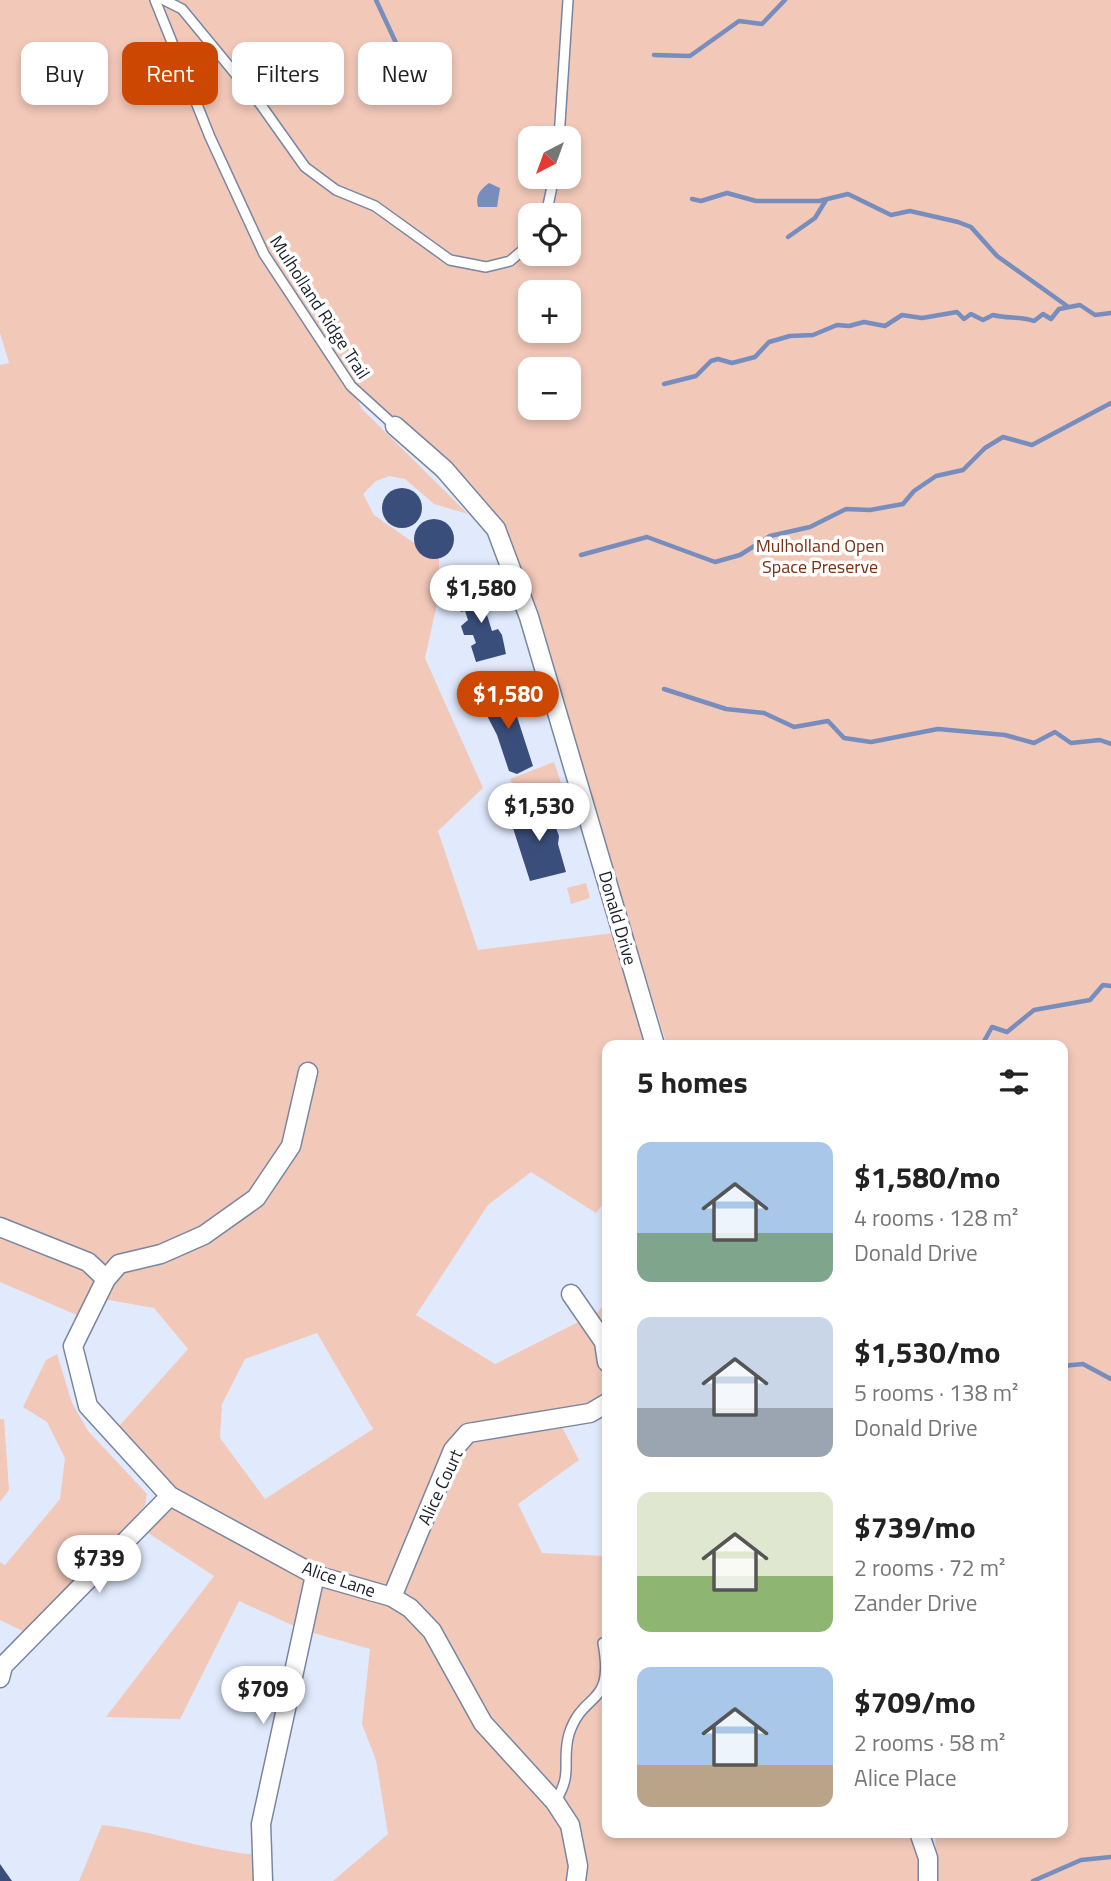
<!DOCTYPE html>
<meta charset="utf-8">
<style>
:root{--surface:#fff;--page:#f6f6f6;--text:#222;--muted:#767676;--accent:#cc4701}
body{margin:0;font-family:"Titillium Web",sans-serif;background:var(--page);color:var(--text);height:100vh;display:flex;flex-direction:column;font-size:26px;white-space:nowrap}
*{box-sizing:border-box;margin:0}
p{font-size:23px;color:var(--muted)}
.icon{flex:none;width:38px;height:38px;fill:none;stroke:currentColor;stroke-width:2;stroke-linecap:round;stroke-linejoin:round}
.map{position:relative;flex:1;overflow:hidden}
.panel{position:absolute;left:602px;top:1040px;width:466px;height:798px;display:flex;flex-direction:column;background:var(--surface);border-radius:14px;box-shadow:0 4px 10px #0003}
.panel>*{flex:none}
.hud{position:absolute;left:21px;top:42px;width:476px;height:63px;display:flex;gap:14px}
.needle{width:46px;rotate:221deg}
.buttons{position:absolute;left:518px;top:126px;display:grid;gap:14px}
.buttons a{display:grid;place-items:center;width:63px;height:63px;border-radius:14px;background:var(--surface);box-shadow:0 4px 10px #0003;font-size:35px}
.price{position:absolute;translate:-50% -60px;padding:0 16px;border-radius:24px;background:#fff;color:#222;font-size:23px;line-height:46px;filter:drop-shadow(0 2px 4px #0008)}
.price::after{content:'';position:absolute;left:50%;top:42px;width:21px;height:16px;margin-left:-10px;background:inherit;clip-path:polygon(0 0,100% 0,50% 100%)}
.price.current{background:var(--accent);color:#fff}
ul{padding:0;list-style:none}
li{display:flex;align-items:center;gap:21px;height:175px;padding:0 35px}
li span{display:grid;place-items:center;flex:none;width:196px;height:140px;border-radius:14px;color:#555}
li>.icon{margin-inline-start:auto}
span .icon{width:84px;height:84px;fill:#fffc;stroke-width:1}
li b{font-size:30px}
h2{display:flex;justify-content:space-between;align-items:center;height:84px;padding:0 35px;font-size:30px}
.chip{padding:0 24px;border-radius:14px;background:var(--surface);box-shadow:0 4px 10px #0003;font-size:24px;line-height:63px}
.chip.current{background:var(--accent);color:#fff}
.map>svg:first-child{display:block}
.green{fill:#f2c8b9;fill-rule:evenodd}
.water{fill:#768dbe}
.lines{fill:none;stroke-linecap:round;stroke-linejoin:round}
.stream{stroke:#768dbe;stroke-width:4.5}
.building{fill:#3a4e7b}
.service-casing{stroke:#7886a1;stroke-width:12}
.minor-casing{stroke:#7886a1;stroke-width:21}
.service{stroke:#fff;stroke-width:9}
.minor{stroke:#fff;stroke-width:18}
.labels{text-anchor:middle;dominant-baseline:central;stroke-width:7;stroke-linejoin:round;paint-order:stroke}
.street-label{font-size:18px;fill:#1a202b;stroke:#fff}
.park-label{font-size:18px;fill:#793114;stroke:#fff}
</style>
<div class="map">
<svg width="1111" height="1881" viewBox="0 0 1111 1881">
<rect width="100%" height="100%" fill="#e1eafd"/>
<!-- green -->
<g class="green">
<path d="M 0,0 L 1111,0 L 1111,1881 L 937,1881 L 935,1832 L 1062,1832 L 1062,1045 L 667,1045 L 571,735 L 496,529 L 352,389 L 362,409 L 468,514 L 434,504 L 405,479 L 389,476 L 376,481 L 363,494 L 374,515 L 414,543 L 420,554 L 439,559 L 439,595 L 425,658 L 483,788 L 438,831 L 478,950 L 622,932 L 651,1032 L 645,1045 L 607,1045 L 607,1199 L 596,1213 L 531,1172 L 488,1205 L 416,1315 L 495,1364 L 598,1312 L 607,1300 L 607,1405 L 558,1419 L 579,1460 L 518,1504 L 542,1553 L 607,1556 L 607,1832 L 919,1832 L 928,1881 L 333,1881 L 388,1834 L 376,1760 L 362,1724 L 370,1649 L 303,1630 L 239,1601 L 180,1719 L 106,1717 L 214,1576 L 139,1527 L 169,1496 L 113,1433 L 188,1349 L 154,1308 L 97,1298 L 86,1319 L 0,1282 L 0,365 L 9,363 L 0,333 ZM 530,138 L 569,138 L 569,177 L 530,177 ZM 530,215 L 569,215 L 569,254 L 530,254 ZM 530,292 L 569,292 L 569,331 L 530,331 ZM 530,369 L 569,369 L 569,408 L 530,408 ZM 317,1333 L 373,1429 L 265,1499 L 220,1438 L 222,1404 L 245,1359 Z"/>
<path d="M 554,762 L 562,786 L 518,799 L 510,779 Z"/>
<path d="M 586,883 L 590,898 L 571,904 L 567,888 Z"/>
<path d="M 57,1354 L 72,1403 L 88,1431 L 147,1494 L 145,1506 L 27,1633 L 0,1620 L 0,1562 L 5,1565 L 60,1499 L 65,1458 L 47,1422 L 23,1407 L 46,1360 Z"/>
<path d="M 0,1419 L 4,1419 L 9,1490 L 0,1502 Z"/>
<path d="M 102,1825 C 156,1831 207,1852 262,1855 L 263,1881 L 79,1881 Z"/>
</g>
<!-- water -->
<path class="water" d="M 489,183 L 500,188 L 497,207 L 478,207 C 475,195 480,190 489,183 Z"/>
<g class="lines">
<!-- stream -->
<g class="stream">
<path d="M 376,0 L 417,88"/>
<path d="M 654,55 L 690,56 L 739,21 L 762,24 L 785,0"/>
<path d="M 692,199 L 701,201 L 727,193 L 756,201 L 819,201 L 848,194 L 891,215 L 910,211 L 958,222 L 971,227 L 997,256 L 1067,306"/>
<path d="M 788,237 L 815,218 L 826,200"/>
<path d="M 664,384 L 696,376 L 711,361 L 718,359 L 732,363 L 755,357 L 769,342 L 790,336 L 813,335 L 837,325 L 849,326 L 864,322 L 885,326 L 902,315 L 922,318 L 957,312 L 964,319 L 971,314 L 983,320 L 993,315 C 1008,319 1020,316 1034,321 L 1043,314 L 1051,319 L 1059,309 L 1080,305 L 1095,315 L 1111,313"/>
<path d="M 581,555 L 647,537 L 715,562 L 740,555 L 770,536 L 810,527 L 846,509 L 870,510 L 903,504 L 914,491 L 936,476 L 963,470 L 985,448 L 1003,437 L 1032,445 L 1111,403"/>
<path d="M 664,689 L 726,709 L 764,713 L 794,727 L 828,721 L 844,738 L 871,742 L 938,729 L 1005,735 L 1034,743 L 1055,732 L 1071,743 L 1100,740 L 1111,744"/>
<path d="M 982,1045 L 992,1027 L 1007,1032 L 1034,1010 L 1090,1000 L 1103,985 L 1111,986"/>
<path d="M 1062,1366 L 1083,1364 L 1111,1379"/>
<path d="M 1033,1881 L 1081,1860 L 1111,1857"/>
</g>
</g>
<!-- building -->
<g class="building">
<circle cx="402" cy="508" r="20"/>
<circle cx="434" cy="539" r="20"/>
<path d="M 485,587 L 492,603 L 490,603 L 492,610 L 486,612 L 487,615 L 492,631 L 498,629 L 502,635 L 506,654 L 476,662 L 471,646 L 476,643 L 473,635 L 464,635 L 461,626 L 468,620 L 465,611 L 461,612 L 455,596 Z"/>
<path d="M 508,689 L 533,766 L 517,774 L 509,771 L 497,735 L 482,706 L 478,707 L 476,702 Z"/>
<path d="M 535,804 L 537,807 L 547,804 L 559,836 L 558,844 L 566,872 L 530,881 L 512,825 L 521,822 L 518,812 Z"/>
<path d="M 0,1864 L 12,1881 L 0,1881 Z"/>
</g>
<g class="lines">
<!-- service casing -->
<g class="service-casing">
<g id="service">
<path d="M 155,0 L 210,137 L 264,254 L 351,386 L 395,426"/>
<path d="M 164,0 L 182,9 L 261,105 L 305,167 L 336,190 L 375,206 L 450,260 L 486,267 L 510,261 L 530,244"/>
<path d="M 559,138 L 568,0"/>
<path d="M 546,215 L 554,177"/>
<path d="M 555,1802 C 574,1772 561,1763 569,1734 C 583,1690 615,1708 603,1643"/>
</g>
</g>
<!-- minor casing -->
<g class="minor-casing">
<g id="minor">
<path d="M 395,426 L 444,469 L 496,529 L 529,617 L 655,1045"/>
<path d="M 308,1072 L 291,1146 L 256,1198 L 204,1235 L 161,1254 L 119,1264 L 106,1279 L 73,1346 L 88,1406 L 170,1496 L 315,1575 L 392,1597 L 410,1608 L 432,1631 L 483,1723 L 555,1802 L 570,1825 L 578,1866 L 576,1881"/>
<path d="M 0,1227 L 88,1262 L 106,1279"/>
<path d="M 571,1294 L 604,1342 L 607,1362"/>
<path d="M 392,1597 L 453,1450 L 468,1433 L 590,1413 L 607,1403"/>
<path d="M 0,1678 L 3,1666 L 170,1496"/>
<path d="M 919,1832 L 928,1858 L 928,1881"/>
<path d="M 263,1881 L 261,1824 L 315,1575"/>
</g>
</g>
<!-- service -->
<use href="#service" class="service"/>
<!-- minor -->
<use href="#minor" class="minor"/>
</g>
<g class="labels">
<!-- street labels -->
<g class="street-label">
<text transform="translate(320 307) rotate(57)">Mulholland Ridge Trail</text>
<text transform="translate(618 918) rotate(74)">Donald Drive</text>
<text transform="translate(440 1487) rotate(-65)">Alice Court</text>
<text transform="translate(339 1579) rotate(19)">Alice Lane</text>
</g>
<!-- park labels -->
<g class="park-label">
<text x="820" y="545">Mulholland Open<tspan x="820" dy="21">Space Preserve</tspan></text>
</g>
</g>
</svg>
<div class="buttons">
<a><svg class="needle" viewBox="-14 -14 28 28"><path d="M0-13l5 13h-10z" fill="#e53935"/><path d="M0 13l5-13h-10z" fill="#767676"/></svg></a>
<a><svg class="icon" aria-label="locate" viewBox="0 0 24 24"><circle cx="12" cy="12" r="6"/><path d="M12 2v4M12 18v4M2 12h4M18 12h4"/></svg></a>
<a>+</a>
<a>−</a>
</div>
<b class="price" style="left:481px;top:625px">$1,580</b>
<b class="price current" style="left:508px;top:731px">$1,580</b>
<b class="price" style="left:539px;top:843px">$1,530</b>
<b class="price" style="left:99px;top:1595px">$739</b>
<b class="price" style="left:263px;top:1726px">$709</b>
<div class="hud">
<a class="chip">Buy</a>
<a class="chip current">Rent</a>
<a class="chip">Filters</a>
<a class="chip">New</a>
</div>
<section class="panel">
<h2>5 homes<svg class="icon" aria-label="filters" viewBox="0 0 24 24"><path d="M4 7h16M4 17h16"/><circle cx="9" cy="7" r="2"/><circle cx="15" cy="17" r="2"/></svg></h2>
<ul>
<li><span style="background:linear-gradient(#a9c7e8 65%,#7fa58c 0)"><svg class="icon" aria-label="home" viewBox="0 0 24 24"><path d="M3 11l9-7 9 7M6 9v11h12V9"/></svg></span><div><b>$1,580/mo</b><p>4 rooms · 128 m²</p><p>Donald Drive</p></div></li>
<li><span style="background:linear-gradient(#c9d6e8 65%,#9aa5b1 0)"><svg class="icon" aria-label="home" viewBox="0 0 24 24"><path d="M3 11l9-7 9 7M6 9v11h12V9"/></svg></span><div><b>$1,530/mo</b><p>5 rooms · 138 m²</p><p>Donald Drive</p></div></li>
<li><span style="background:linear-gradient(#dfe7d0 60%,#8fb573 0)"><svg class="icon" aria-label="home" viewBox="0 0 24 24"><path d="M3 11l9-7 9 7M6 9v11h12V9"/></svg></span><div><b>$739/mo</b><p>2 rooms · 72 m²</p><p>Zander Drive</p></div></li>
<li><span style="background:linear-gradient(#a9c7e8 70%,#b9a48a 0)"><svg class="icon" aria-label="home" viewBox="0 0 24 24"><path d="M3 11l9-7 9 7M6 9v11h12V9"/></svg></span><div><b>$709/mo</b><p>2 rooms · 58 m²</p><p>Alice Place</p></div></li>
</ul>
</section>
</div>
